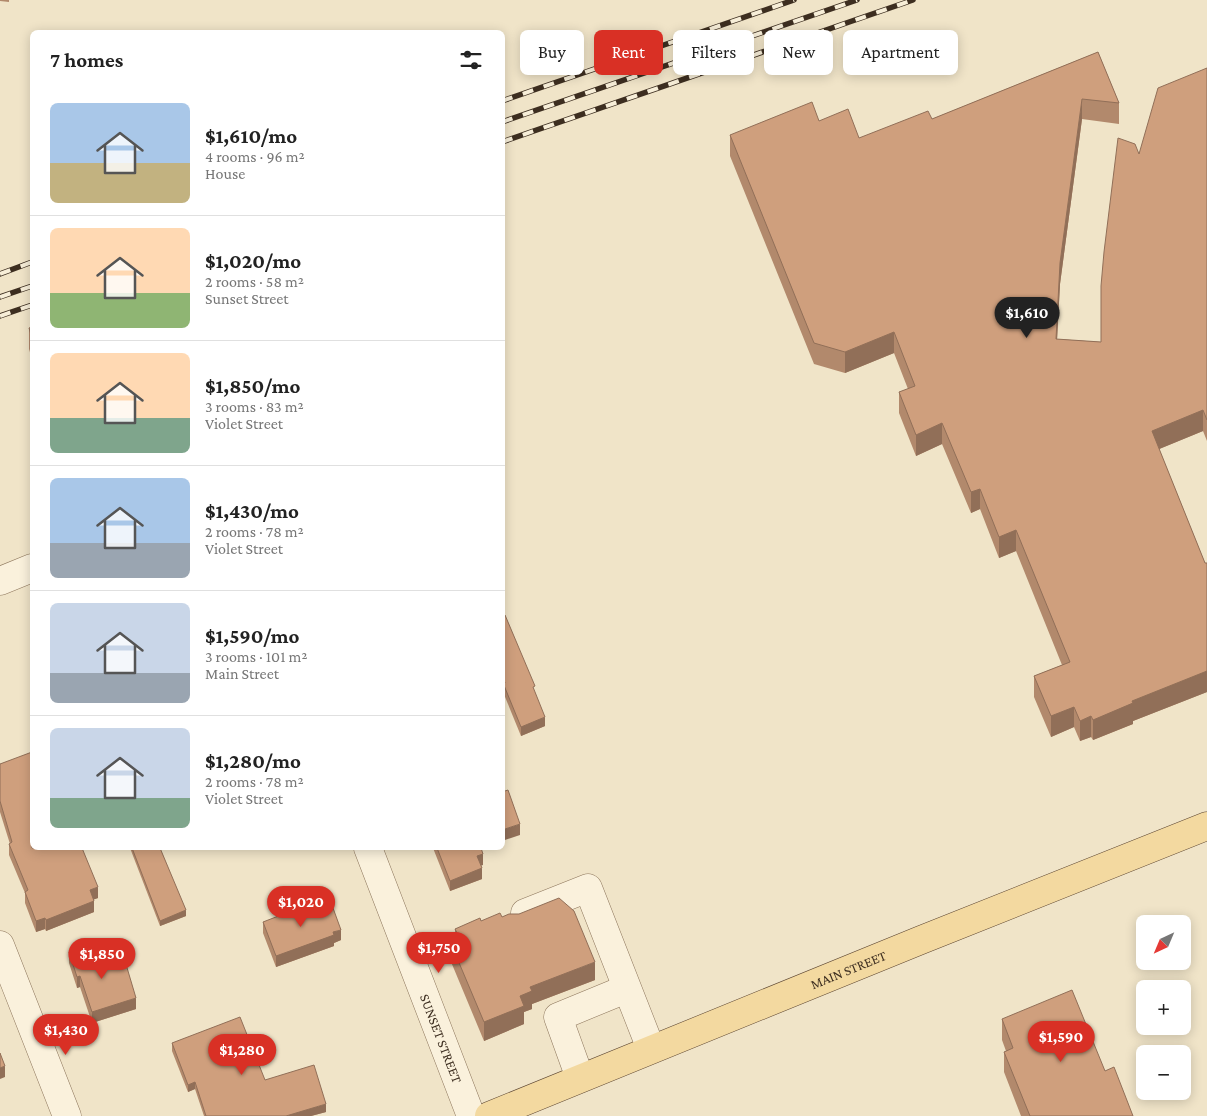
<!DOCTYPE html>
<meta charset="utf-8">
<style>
:root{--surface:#fff;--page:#f6f6f6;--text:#222;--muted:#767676;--line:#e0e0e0;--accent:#d93025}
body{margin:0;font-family:"Crimson Pro",serif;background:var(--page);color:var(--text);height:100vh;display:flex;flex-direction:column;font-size:19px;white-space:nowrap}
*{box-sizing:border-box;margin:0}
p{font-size:16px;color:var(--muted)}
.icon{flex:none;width:28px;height:28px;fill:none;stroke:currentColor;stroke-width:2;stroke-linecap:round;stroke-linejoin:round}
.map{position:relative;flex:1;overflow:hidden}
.drawer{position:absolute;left:30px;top:30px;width:475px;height:820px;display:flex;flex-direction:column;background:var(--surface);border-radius:8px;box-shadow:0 2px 12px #0003}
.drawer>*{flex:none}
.top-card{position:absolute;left:520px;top:30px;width:475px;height:45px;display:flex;gap:10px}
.needle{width:32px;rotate:224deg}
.fabs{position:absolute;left:1136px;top:915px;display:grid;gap:10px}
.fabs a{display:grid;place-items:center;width:55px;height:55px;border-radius:8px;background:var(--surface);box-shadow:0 2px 12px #0003;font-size:25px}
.price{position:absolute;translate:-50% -42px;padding:0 11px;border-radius:18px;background:var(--accent);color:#fff;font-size:16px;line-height:32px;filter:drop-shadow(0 1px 2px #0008)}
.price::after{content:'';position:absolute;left:50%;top:30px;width:15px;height:11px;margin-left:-8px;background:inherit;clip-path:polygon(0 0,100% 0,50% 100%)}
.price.current{background:#222;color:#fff}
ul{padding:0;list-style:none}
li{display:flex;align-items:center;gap:15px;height:125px;padding:0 20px}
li+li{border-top:1px solid var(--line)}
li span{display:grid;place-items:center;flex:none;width:140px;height:100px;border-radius:8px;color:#555}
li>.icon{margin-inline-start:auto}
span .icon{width:60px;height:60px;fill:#fffc;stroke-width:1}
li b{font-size:21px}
h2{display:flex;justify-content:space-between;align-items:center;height:60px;padding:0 20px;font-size:21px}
.tag{padding:0 18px;border-radius:8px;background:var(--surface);box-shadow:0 2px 12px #0003;font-size:18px;line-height:45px}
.tag.current{background:var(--accent);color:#fff}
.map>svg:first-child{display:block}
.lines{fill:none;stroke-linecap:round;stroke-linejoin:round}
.minor-casing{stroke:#8d765c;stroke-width:29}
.major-casing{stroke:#5b4430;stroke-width:29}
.minor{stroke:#faf1dc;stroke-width:28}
.major{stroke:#f3d9a0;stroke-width:28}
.rail-casing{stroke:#3d2e20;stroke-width:5.5}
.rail{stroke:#f7eed8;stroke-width:4;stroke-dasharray:11;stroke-linecap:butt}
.wall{fill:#b2896c}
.shaded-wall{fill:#916f58}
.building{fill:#cf9f7d;stroke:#916f58}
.labels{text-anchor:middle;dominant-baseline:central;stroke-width:4.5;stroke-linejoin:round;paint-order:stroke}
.street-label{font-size:14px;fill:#3d2e20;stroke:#f7eed8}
</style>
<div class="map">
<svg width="1207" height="1116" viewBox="0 0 1207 1116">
<rect width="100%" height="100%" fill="#f0e4c8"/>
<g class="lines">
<!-- minor casing -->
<g class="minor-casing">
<g id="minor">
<path d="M 0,581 L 32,568"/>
<path id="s1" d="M 368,848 L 471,1116"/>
<path d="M 525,913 L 588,888 L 651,1049"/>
<path d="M 0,945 L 67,1116"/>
<path d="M 580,1078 L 558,1017 L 626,989"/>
</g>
</g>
<!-- major casing -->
<g class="major-casing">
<g id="major">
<path id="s2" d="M 489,1116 L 921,940 L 1207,826"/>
</g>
</g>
<!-- minor -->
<use href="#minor" class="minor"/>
<!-- major -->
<use href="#major" class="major"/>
<!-- rail casing -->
<g class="rail-casing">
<g id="rail">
<path d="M 502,101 L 794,0"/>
<path d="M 502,122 L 857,0"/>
<path d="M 502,142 L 913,0"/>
<path d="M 0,274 L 32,262"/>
<path d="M 0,297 L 32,286"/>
<path d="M 0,316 L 32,305"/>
</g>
</g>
<!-- rail -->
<use href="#rail" class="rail"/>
</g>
<!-- wall -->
<g class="wall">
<path d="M 0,0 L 9,0 L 9,2 L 0,1 Z"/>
<path d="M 1098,52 L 1119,103 L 1119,124 L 1082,119 L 1060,284 L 1057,339 L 1101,342 L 1139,154 L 1207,68 L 1207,441 L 1203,431 L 1159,449 L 1205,563 L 1207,563 L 1207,692 L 1133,721 L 1133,724 L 1093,740 L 1091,737 L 1080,741 L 1074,727 L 1051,737 L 1034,697 L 1034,676 L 1062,665 L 1016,551 L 999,558 L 980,509 L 971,513 L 942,444 L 916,456 L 899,413 L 899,392 L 908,389 L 894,353 L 845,373 L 814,364 L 730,156 L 730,135 L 819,121 L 859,138 L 932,119 Z"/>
<path d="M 32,327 L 32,359 L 29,349 L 29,328 Z"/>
<path d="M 502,616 L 545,726 L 521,736 L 503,692 L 502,685 Z"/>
<path d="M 32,754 L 98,898 L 94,899 L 94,912 L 46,931 L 45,929 L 36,932 L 25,903 L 25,893 L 9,855 L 9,844 L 10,844 L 0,812 L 0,764 Z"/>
<path d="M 130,848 L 160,848 L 186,916 L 160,926 Z"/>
<path d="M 433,848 L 481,848 L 483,865 L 481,865 L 482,879 L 450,891 Z"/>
<path d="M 324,911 L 341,940 L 334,943 L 334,946 L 276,967 L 263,933 L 263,922 Z"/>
<path d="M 502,917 L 595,980 L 532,1004 L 532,1009 L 524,1012 L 524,1024 L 484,1041 L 449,957 L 449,939 L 455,936 L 455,929 L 481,921 Z"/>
<path d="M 69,952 L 100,969 L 136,1009 L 92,1023 L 80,987 L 77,988 L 69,963 Z"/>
<path d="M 1002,1019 L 1105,1071 L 1133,1116 L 1021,1116 L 1004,1072 L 1004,1052 L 1006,1051 L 1002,1040 Z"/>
<path d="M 172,1043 L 265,1080 L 326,1112 L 311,1116 L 204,1116 L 195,1089 L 188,1092 L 172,1051 Z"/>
</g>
<!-- shaded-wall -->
<g class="shaded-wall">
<path d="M 1082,99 L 1082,119 L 1060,284 L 1056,360 L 1056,339 L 1060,263 Z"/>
<path d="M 894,332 L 894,353 L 845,373 L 845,352 Z"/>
<path d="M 1203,410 L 1203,431 L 1152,452 L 1152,431 Z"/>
<path d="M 942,423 L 942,444 L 916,456 L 916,435 Z"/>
<path d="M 980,489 L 980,509 L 971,513 L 971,492 Z"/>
<path d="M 1016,530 L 1016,551 L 999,558 L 999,537 Z"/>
<path d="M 1207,671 L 1207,692 L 1133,721 L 1133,724 L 1093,740 L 1093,720 L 1132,701 Z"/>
<path d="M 1074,707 L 1074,727 L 1051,737 L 1051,716 Z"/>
<path d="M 1091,716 L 1091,737 L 1080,741 L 1080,721 Z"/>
<path d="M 545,717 L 545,726 L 521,736 L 521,727 Z"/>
<path d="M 520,824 L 520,835 L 502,841 L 502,830 Z"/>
<path d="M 483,854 L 483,865 L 477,867 L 477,856 Z"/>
<path d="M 482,868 L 482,879 L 450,891 L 450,881 Z"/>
<path d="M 98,887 L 98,898 L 90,901 L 90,890 Z"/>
<path d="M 94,901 L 94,912 L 46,931 L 46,920 Z"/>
<path d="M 186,910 L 186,916 L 160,926 L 160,921 Z"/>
<path d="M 45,918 L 45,929 L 36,932 L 36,921 Z"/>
<path d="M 341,930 L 341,940 L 334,943 L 334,946 L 276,967 L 276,956 L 333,932 Z"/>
<path d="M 595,962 L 595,980 L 532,1004 L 532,1009 L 524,1012 L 524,1024 L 484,1041 L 484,1022 L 520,996 L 530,987 Z"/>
<path d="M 80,976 L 80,987 L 77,988 L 77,977 Z"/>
<path d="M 136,998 L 136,1009 L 92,1023 L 92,1012 Z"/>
<path d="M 5,1066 L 5,1077 L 0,1079 L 0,1068 Z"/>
<path d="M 195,1082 L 195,1089 L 188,1092 L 188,1085 Z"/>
<path d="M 326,1104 L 326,1112 L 311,1116 L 286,1116 Z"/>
</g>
<!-- building -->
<g class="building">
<path d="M 1098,52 L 1119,103 L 1082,99 L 1060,263 L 1056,339 L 1101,342 L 1101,286 L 1104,252 L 1118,138 L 1135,144 L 1139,154 L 1158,88 L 1207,68 L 1207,420 L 1203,410 L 1152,431 L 1205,563 L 1207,563 L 1207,671 L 1132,701 L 1133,703 L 1093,720 L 1091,716 L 1080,721 L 1074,707 L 1051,716 L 1034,676 L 1070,662 L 1016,530 L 999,537 L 980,489 L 971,492 L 942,423 L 916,435 L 899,392 L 915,386 L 894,332 L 845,352 L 814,343 L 730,135 L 812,102 L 819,121 L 848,109 L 859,138 L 928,111 L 932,119 Z"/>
<path d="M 32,327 L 32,338 L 29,328 Z"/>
<path d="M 505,615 L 535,686 L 533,687 L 545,717 L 521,727 L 503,683 L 505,683 L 502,676 L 502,616 Z"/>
<path d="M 32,752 L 32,848 L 82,848 L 98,887 L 90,890 L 94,901 L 46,920 L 45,918 L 36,921 L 25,892 L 28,890 L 9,844 L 12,842 L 0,801 L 0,764 Z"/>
<path d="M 508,790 L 520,824 L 502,830 L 502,792 Z"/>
<path d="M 132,848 L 160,848 L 186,910 L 160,921 Z"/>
<path d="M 437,848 L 481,848 L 483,854 L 477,856 L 482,868 L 450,881 Z"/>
<path d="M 559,898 L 574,911 L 595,962 L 530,987 L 532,991 L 520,996 L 524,1006 L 484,1022 L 449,939 L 458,935 L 455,929 L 480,918 L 481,921 L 500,913 L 502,917 L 509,914 L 519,914 Z"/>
<path d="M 320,900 L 324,911 L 333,908 L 341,930 L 333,932 L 334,935 L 276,956 L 263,922 Z"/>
<path d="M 92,945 L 100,969 L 125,961 L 136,998 L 92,1012 L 80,976 L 77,977 L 69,952 Z"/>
<path d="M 1072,990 L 1105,1071 L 1114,1067 L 1133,1116 L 1030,1116 L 1004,1052 L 1013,1048 L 1002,1019 Z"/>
<path d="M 240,1017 L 265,1080 L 314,1065 L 326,1104 L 286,1116 L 206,1116 L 195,1082 L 188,1085 L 172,1043 Z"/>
<path d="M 0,1053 L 5,1066 L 0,1068 Z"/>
</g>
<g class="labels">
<!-- street labels -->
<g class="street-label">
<text stroke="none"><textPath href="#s2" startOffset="388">MAIN STREET</textPath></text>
<text stroke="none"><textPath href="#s1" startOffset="204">SUNSET STREET</textPath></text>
</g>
</g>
</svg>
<div class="fabs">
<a><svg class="needle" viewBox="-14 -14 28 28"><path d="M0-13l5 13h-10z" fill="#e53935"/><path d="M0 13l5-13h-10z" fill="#767676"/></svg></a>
<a>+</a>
<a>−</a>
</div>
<b class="price current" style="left:1027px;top:339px">$1,610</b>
<b class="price" style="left:301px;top:928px">$1,020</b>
<b class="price" style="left:439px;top:974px">$1,750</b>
<b class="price" style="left:102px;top:980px">$1,850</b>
<b class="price" style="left:66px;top:1056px">$1,430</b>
<b class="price" style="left:1061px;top:1063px">$1,590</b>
<b class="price" style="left:242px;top:1076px">$1,280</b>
<div class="top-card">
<a class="tag">Buy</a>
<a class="tag current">Rent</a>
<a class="tag">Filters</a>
<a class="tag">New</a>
<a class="tag">Apartment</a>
</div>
<section class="drawer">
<h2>7 homes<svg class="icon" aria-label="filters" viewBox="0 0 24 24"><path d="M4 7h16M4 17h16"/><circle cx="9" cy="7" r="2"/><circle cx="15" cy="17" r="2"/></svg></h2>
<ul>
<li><span style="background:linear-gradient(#a9c7e8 60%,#c2b280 0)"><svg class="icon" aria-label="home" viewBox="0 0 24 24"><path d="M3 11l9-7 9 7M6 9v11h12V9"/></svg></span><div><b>$1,610/mo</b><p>4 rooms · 96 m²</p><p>House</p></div></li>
<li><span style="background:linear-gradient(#ffd9b3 65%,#8fb573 0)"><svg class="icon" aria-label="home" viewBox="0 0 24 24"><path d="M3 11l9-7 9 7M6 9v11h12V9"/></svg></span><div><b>$1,020/mo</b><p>2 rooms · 58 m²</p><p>Sunset Street</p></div></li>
<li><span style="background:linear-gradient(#ffd9b3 65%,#7fa58c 0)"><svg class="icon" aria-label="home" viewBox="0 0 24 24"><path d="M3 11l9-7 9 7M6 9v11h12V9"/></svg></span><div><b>$1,850/mo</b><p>3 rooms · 83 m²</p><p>Violet Street</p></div></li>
<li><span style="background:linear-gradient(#a9c7e8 65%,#9aa5b1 0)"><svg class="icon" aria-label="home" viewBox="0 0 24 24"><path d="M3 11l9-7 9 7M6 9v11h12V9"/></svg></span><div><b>$1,430/mo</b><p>2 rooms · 78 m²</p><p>Violet Street</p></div></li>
<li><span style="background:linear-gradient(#c9d6e8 70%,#9aa5b1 0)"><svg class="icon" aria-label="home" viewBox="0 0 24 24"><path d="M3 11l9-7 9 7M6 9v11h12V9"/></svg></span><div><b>$1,590/mo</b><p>3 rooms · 101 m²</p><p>Main Street</p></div></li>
<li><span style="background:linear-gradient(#c9d6e8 70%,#7fa58c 0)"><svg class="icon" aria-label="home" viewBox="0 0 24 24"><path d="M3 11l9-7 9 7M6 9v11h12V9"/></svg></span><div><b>$1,280/mo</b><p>2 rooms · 78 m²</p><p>Violet Street</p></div></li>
</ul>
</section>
</div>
